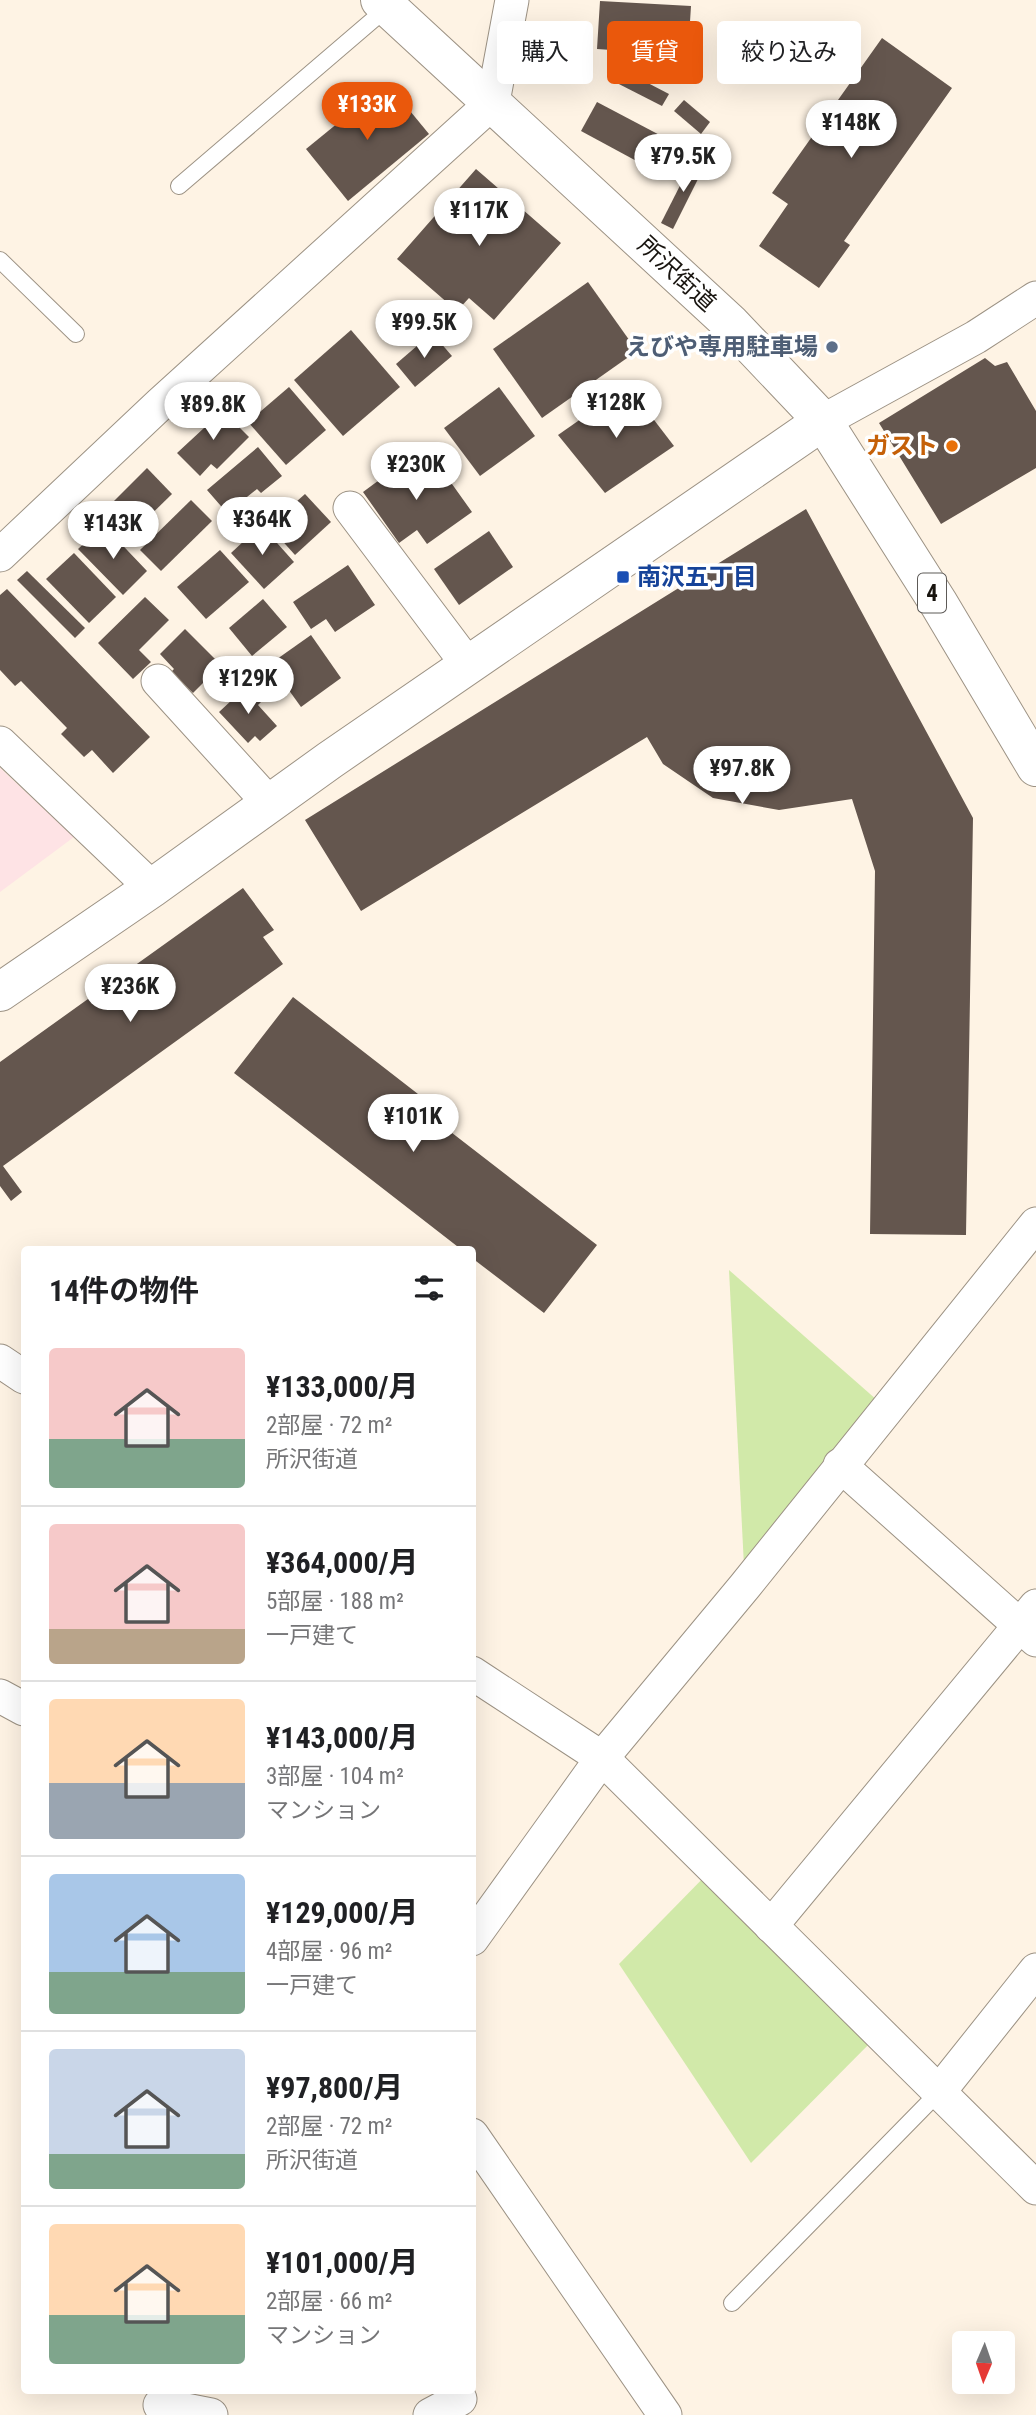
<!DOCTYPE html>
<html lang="ja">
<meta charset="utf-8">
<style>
:root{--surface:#fff;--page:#f6f6f6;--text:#202124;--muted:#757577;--line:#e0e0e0;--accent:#ea580c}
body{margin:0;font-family:"Roboto Condensed","Noto Sans JP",sans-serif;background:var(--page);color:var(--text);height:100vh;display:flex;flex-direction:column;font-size:26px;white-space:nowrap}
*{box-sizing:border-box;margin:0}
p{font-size:23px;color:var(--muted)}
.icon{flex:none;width:38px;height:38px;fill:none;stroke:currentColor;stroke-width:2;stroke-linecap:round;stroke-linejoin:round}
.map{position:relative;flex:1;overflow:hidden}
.side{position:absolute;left:21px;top:1246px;width:455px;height:1148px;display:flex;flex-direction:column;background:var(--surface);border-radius:7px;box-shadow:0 7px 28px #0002}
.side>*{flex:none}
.top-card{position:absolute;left:497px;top:21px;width:434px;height:63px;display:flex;gap:14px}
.needle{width:46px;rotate:182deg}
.tools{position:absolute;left:952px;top:2331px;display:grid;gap:14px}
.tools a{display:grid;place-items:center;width:63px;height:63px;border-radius:7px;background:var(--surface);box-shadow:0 7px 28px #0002;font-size:35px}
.price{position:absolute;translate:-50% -60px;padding:0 16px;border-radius:24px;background:#fff;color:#222;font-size:23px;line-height:46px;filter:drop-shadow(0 2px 4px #0008)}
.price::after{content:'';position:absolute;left:50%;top:42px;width:21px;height:16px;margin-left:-10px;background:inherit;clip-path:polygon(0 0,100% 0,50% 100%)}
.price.active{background:var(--accent);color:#fff}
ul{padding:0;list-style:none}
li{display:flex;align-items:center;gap:21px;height:175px;padding:0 28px}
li+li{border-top:2px solid var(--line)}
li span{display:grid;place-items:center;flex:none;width:196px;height:140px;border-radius:7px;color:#555}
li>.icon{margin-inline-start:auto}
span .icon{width:84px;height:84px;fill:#fffc;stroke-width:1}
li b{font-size:30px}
h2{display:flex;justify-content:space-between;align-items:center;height:84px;padding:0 28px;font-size:30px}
.tag{padding:0 24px;border-radius:7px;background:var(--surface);box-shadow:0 7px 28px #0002;font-size:24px;line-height:63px}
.tag.active{background:var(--accent);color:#fff}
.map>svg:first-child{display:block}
.commercial{fill:#fee3e5}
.green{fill:#d1e9a9}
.building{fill:#64564e}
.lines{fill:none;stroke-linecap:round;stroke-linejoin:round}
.service-casing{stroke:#9c9284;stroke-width:18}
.minor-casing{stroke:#9c9284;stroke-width:35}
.tertiary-casing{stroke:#9c9284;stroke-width:40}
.primary-casing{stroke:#9c9284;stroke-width:40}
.service{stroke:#fff;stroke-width:16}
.minor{stroke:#fff;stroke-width:33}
.tertiary{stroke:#fff;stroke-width:38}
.primary{stroke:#fff;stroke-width:38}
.service-dot{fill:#5c6f8a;stroke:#fff;stroke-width:2.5}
.food-dot{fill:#e8710a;stroke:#fff;stroke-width:2.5}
.transit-dot{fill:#1a4fb4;stroke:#fff;stroke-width:2.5}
.labels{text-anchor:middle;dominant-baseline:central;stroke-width:7;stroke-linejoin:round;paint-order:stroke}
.shield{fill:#fff;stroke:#5d5a57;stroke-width:2}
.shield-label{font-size:23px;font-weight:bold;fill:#18140f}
.street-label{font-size:24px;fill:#18140f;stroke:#fff}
.service-label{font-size:24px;font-weight:bold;fill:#4e5e75;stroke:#fff;text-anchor:end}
.food-label{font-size:24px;font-weight:bold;fill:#c56008;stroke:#fff;text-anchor:end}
.transit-label{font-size:24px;font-weight:bold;fill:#164399;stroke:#fff;text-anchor:start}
</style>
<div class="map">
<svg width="1036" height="2415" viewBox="0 0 1036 2415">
<rect width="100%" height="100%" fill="#fef3e4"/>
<!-- commercial -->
<path class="commercial" d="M 0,768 L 74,837 L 0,892 Z"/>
<!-- green -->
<g class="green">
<path d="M 729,1270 L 886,1408 L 745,1586 Z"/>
<path d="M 713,1868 L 879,2034 L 751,2163 L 619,1964 Z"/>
</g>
<!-- building -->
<g class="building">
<path d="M 600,1 L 691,6 L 687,69 L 625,65 L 626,51 L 597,49 Z"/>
<path d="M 882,38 L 952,88 L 844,241 L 850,245 L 819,288 L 759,246 L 788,204 L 772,193 Z"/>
<path d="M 617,67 L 669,94 L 662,106 L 611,80 Z"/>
<path d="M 387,83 L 429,134 L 348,201 L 306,149 Z"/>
<path d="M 684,100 L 710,122 L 701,134 L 674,111 Z"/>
<path d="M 597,102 L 671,141 L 655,171 L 581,131 Z"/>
<path d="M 693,160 L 705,165 L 673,229 L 661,223 Z"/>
<path d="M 476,169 L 561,243 L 494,320 L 469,298 L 457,311 L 397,259 Z"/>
<path d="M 588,282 L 637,351 L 542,418 L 493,349 Z"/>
<path d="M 351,330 L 400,387 L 343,436 L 294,380 Z"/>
<path d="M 432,333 L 452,356 L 415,387 L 396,364 Z"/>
<path d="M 985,358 L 995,366 L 1007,362 L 1036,411 L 1036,468 L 941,524 L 879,423 Z"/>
<path d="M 628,386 L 674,446 L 605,493 L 558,435 Z"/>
<path d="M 289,387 L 326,430 L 286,465 L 248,422 Z"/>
<path d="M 499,387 L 535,436 L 480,476 L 444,428 Z"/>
<path d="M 217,405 L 249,437 L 217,469 L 211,464 L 200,476 L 177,453 L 204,428 L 199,423 Z"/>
<path d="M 258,447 L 282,476 L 261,493 L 257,489 L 227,513 L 207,490 Z"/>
<path d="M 413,455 L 435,485 L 447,477 L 472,512 L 427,544 L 417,530 L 399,543 L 363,492 Z"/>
<path d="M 147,468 L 172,494 L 128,537 L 103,512 Z"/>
<path d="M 305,494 L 331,522 L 295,555 L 269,526 Z"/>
<path d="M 191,500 L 212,521 L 161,571 L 140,550 Z"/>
<path d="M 806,509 L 973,818 L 966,1235 L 870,1234 L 875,871 L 852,799 L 779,810 L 713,798 L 663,764 L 647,737 L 361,911 L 305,820 Z"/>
<path d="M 261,525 L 294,562 L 264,589 L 231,553 Z"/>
<path d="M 108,530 L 147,571 L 123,595 L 78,549 L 93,535 L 98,541 Z"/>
<path d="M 489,531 L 513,567 L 459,605 L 434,569 Z"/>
<path d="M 220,550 L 249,582 L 206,619 L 177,587 Z"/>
<path d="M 74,553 L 116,597 L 89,623 L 46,579 Z"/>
<path d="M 348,565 L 375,605 L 335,632 L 326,619 L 311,629 L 293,602 Z"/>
<path d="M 27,571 L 85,628 L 75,638 L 17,580 Z"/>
<path d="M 7,589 L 150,737 L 113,773 L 92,750 L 84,757 L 61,734 L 67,728 L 21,681 L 15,686 L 0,670 L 0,595 Z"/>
<path d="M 145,597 L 169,620 L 139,650 L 151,662 L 133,679 L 98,643 Z"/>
<path d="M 263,599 L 287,627 L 252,656 L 229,628 Z"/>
<path d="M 185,629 L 221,665 L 193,693 L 171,672 L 174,669 L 160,654 Z"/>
<path d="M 311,635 L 341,678 L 301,707 L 270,664 Z"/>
<path d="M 247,686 L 262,701 L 258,705 L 277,726 L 260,741 L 255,736 L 248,743 L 219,712 Z"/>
<path d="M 243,888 L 274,930 L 263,937 L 283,964 L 3,1166 L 22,1192 L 11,1201 L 0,1186 L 0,1062 Z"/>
<path d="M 293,997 L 418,1094 L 412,1102 L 597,1245 L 544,1313 L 472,1258 L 472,1250 L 462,1250 L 234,1073 Z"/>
</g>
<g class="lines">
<!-- service casing -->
<g class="service-casing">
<g id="service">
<path d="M 179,186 L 388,7"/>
<path d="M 0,260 L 76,334"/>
<path d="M 732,2303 L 938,2093"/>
</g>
</g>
<!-- minor casing -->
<g class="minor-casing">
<g id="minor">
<path d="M 823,421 L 976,337 L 1036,298"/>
<path d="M 350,508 L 468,665"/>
<path d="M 0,555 L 160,404 L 493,102 L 512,0"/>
<path d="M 158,681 L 269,803"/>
<path d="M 0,743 L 152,888"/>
<path d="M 0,1361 L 24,1377"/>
<path d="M 840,1465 L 1036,1640"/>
<path d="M 472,1673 L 602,1758 L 1036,2188"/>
<path d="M 0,1696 L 24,1709"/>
<path d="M 771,1926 L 1036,1606"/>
<path d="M 472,1939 L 602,1758 L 745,1586 L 1036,1224"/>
<path d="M 938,2093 L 1036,1970"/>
<path d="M 472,2135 L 665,2415"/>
<path d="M 160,2405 L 211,2415"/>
<path d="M 430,2415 L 460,2399"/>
</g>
</g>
<!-- tertiary casing -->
<g class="tertiary-casing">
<path id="tertiary" d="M 0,992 L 152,888 L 330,760 L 823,421"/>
</g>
<!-- primary casing -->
<g class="primary-casing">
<path id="primary" d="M 380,0 L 731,324 L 823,421 L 939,604 L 1036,767"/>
</g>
<!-- service -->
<use href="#service" class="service"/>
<!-- minor -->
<use href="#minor" class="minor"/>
<!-- tertiary -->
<use href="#tertiary" class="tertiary"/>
<!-- primary -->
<use href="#primary" class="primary"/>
</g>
<!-- markers -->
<circle class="service-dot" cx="832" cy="347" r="7"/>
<circle class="food-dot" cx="952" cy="446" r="7"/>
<rect class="transit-dot" x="616" y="570" width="14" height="14" rx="3.5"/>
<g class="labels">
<!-- shield labels -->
<rect class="shield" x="918" y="573.5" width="28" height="39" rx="5"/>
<g class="shield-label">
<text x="932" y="593">4</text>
</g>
<!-- street labels -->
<g class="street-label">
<text transform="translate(677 274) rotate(43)">所沢街道</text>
</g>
<!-- service labels -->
<g class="service-label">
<text x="818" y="347">えびや専用駐車場</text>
</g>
<!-- food labels -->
<g class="food-label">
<text x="938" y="446">ガスト</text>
</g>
<!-- transit labels -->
<g class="transit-label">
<text x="637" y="577">南沢五丁目</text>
</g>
</g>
</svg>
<div class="tools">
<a><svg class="needle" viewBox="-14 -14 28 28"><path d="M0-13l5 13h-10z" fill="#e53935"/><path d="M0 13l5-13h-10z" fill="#757577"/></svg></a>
</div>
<b class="price active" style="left:367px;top:142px">¥133K</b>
<b class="price" style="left:851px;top:160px">¥148K</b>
<b class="price" style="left:683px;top:194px">¥79.5K</b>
<b class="price" style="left:479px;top:248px">¥117K</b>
<b class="price" style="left:424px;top:360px">¥99.5K</b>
<b class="price" style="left:616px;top:440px">¥128K</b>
<b class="price" style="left:213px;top:442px">¥89.8K</b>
<b class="price" style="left:416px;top:502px">¥230K</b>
<b class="price" style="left:262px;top:557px">¥364K</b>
<b class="price" style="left:113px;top:561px">¥143K</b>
<b class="price" style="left:248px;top:716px">¥129K</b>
<b class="price" style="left:742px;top:806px">¥97.8K</b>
<b class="price" style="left:130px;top:1024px">¥236K</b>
<b class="price" style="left:413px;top:1154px">¥101K</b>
<div class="top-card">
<a class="tag">購入</a>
<a class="tag active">賃貸</a>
<a class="tag">絞り込み</a>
</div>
<section class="side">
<h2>14件の物件<svg class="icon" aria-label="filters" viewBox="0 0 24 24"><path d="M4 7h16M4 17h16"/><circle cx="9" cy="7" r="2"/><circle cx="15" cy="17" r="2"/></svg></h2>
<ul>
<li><span style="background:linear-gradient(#f6c9c9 65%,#7fa58c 0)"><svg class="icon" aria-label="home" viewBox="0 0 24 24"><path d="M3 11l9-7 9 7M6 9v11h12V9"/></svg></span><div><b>¥133,000/月</b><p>2部屋 · 72 m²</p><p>所沢街道</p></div></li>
<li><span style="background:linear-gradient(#f6c9c9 75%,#b9a48a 0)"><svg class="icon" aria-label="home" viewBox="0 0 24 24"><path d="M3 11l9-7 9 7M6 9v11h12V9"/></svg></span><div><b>¥364,000/月</b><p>5部屋 · 188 m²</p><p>一戸建て</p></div></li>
<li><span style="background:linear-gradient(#ffd9b3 60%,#9aa5b1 0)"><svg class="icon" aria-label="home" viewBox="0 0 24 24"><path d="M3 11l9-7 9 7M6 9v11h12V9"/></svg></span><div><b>¥143,000/月</b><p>3部屋 · 104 m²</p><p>マンション</p></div></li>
<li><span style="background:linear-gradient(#a9c7e8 70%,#7fa58c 0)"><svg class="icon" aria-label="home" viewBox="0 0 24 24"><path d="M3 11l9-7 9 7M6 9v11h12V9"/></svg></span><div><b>¥129,000/月</b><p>4部屋 · 96 m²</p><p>一戸建て</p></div></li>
<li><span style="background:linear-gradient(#c9d6e8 75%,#7fa58c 0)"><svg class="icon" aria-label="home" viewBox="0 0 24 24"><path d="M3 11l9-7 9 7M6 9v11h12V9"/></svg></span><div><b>¥97,800/月</b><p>2部屋 · 72 m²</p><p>所沢街道</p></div></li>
<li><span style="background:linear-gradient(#ffd9b3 65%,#7fa58c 0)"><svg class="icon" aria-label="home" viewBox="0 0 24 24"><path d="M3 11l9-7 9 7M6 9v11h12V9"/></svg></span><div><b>¥101,000/月</b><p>2部屋 · 66 m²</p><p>マンション</p></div></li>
</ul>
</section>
</div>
